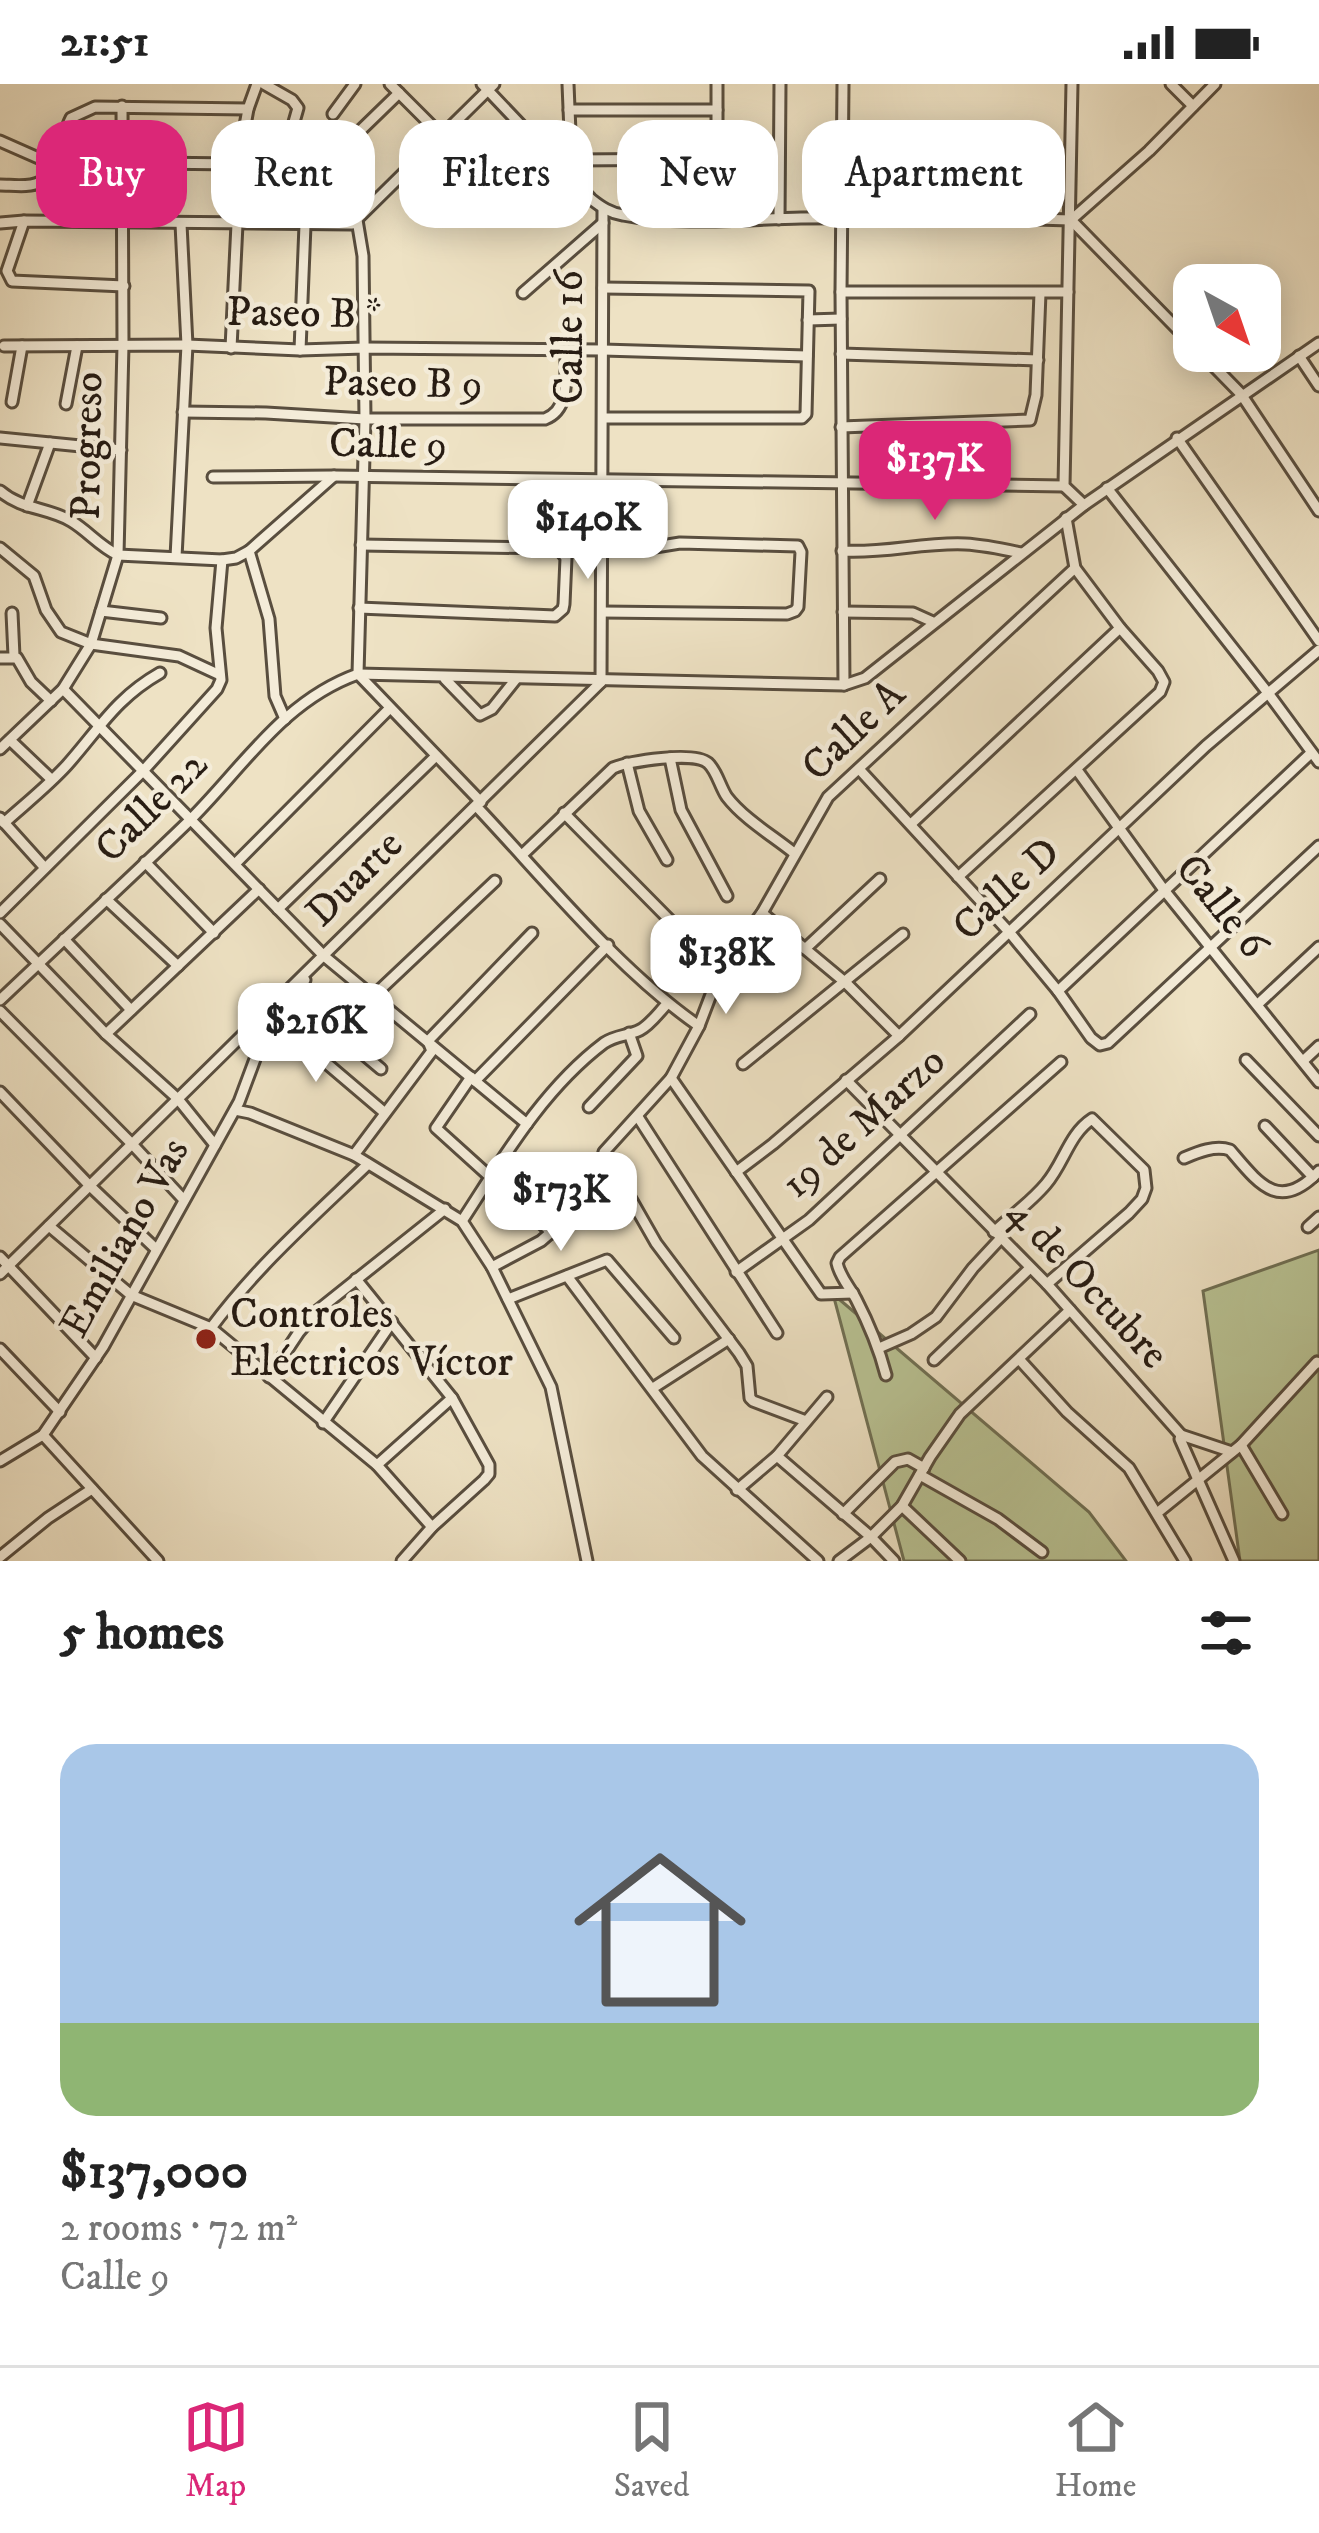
<!DOCTYPE html>
<meta charset="utf-8">
<style>
:root{--surface:#fff;--page:#f2f2f2;--text:#222;--muted:#767676;--line:#e0e0e0;--accent:#db2777}
body{margin:0;font-family:"IM FELL DW Pica",serif;background:var(--page);color:var(--text);height:100vh;display:flex;flex-direction:column;font-size:45px;white-space:nowrap}
*{box-sizing:border-box;margin:0}
p{font-size:39px;color:var(--muted)}
.icon{flex:none;width:66px;height:66px;fill:none;stroke:currentColor;stroke-width:2;stroke-linecap:round;stroke-linejoin:round}
.map{position:relative;height:1477px;overflow:hidden}
.details{display:flex;flex-direction:column;background:var(--surface);flex:1}
.details>*{flex:none}
.top-card{position:absolute;left:36px;top:36px;width:1248px;height:108px;display:flex;gap:24px}
.needle{width:78px;rotate:140deg}
.controls{position:absolute;left:1173px;top:180px;display:grid;gap:24px}
.controls a{display:grid;place-items:center;width:108px;height:108px;border-radius:24px;background:var(--surface);box-shadow:0 6px 30px #0003;font-size:60px}
.price{position:absolute;translate:-50% -102px;padding:0 27px;border-radius:24px;background:#fff;color:#222;font-size:39px;line-height:78px;filter:drop-shadow(0 3px 6px #0008)}
.price::after{content:'';position:absolute;left:50%;top:72px;width:36px;height:27px;margin-left:-18px;background:inherit;clip-path:polygon(0 0,100% 0,50% 100%)}
.price.active{background:var(--accent);color:#fff}
ul{padding:0;list-style:none}
li{display:grid;align-content:center;gap:24px;height:636px;padding:0 60px}
li+li{border-top:3px solid var(--line)}
li span{display:grid;place-items:center;height:372px;border-radius:36px;color:#555}
li>.icon{margin-inline-start:auto}
span .icon{width:216px;height:216px;fill:#fffc;stroke-width:1}
li b{font-size:51px}
h2{display:flex;justify-content:space-between;align-items:center;height:144px;padding:0 60px;font-size:51px}
.chip{padding:0 42px;border-radius:36px;background:var(--surface);box-shadow:0 6px 30px #0003;font-size:42px;line-height:108px}
.chip.active{background:var(--accent);color:#fff}
.status{display:flex;justify-content:space-between;align-items:center;height:84px;padding:0 60px;background:var(--surface);direction:ltr}
.status svg{height:33px;fill:currentColor}
.dock{display:flex;justify-content:space-around;align-items:center;height:168px;border-top:3px solid var(--line);background:var(--surface);font-size:33px;color:var(--muted)}
.dock a{display:grid;justify-items:center;gap:6px}
.dock .active{color:var(--accent)}
.map>svg:first-child{display:block}
.green{fill:#b9c394;stroke:#707054;stroke-width:3}
.lines{fill:none;stroke-linecap:round;stroke-linejoin:round}
.street-casing{stroke:#594e3f;stroke-width:15}
.street{stroke:#f4ecd9;stroke-width:9}
.poi-dot{fill:#8f2418;stroke:#f4ecd9;stroke-width:4.5}
.labels{text-anchor:middle;dominant-baseline:central;stroke-width:9;stroke-linejoin:round;paint-order:stroke}
.street-label{font-size:42px;fill:#271c13;stroke:#f4ecd9}
.poi-label{font-size:42px;fill:#271c13;stroke:#f4ecd9;text-anchor:start}
</style>
<div class="status"><b>21:51</b><svg viewBox="0 0 49 12"><path d="M0 12V9h3v3zM5 12V6h3v6zM10 12V3h3v9zM15 12V0h3v12zM26 1h20v11H26zM47 4h2v5h-2z"/></svg></div>
<div class="map">
<svg width="1319" height="1477" viewBox="0 0 1319 1477">
<rect width="100%" height="100%" fill="#eee2c4"/>
<filter id="stains"><feTurbulence type="fractalNoise" baseFrequency=".00167" numOctaves="4"/><feColorMatrix values="0 0 0 0 .2 0 0 0 0 .09 0 0 0 0 .02 0 0 0 .5 -.17"/></filter>
<radialGradient id="worn" r=".72"><stop offset=".6" stop-color="#630" stop-opacity="0"/><stop offset="1" stop-color="#630" stop-opacity=".3"/></radialGradient>
<!-- green -->
<g class="green">
<path d="M 1319,1166 L 1319,1477 L 1240,1477 L 1203,1207 Z"/>
<path d="M 833,1210 L 1089,1428 L 1126,1477 L 904,1477 Z"/>
</g>
<g class="lines">
<!-- street casing -->
<g class="street-casing">
<g id="street">
<path d="M 264,0 L 292,16 L 298,24 L 282,80"/>
<path d="M 390,0 L 442,52"/>
<path d="M 482,0 L 591,115 C 601,123 610,129 623,131 C 677,142 746,135 801,134 C 891,133 981,133 1071,136 L 1149,67 L 1215,0"/>
<path d="M 568,0 L 572,97"/>
<path d="M 843,0 L 841,208 L 844,601"/>
<path d="M 1072,0 L 1064,402 L 1084,421"/>
<path d="M 1171,0 L 1193,22"/>
<path d="M 569,26 L 717,26"/>
<path d="M 333,30 L 355,0"/>
<path d="M 0,57 L 52,80"/>
<path d="M 842,60 L 1017,61 C 1043,81 1034,105 1033,135"/>
<path d="M 123,76 L 152,79 L 308,81 L 331,75 L 399,9"/>
<path d="M 572,76 L 717,75"/>
<path d="M 238,80 L 248,25 L 257,0"/>
<path d="M 0,101 C 12,101 30,104 40,98 C 57,87 62,51 71,34 L 95,23 L 248,25"/>
<path d="M 779,135 L 780,0"/>
<path d="M 357,136 L 363,172 L 365,335 L 358,590"/>
<path d="M 717,136 L 717,0"/>
<path d="M 1071,136 L 1194,262"/>
<path d="M 24,137 L 7,187 L 12,197 L 124,202"/>
<path d="M 0,139 L 24,137 L 352,140 L 494,0"/>
<path d="M 841,208 L 1068,208"/>
<path d="M 523,209 L 603,139"/>
<path d="M 808,236 L 841,235"/>
<path d="M 4,262 L 187,261 L 300,266 L 364,264 L 603,266 L 807,272"/>
<path d="M 231,264 L 237,140"/>
<path d="M 300,266 L 305,141"/>
<path d="M 1199,267 L 1241,310 L 1319,427"/>
<path d="M 841,270 L 1038,276"/>
<path d="M 1299,272 L 1319,302"/>
<path d="M 12,318 L 22,262"/>
<path d="M 66,320 L 77,262"/>
<path d="M 183,328 L 266,329 L 365,335 L 545,335 C 571,325 565,292 566,267"/>
<path d="M 603,334 L 802,334 L 806,330 L 809,207 L 603,204"/>
<path d="M 841,343 L 1030,336 L 1036,311 L 1040,209"/>
<path d="M 0,354 L 121,366"/>
<path d="M 1177,354 L 1319,557"/>
<path d="M 213,393 L 334,392 L 1064,402"/>
<path d="M 1107,404 L 1268,609 L 1319,678"/>
<path d="M 0,407 C 22,426 47,423 71,437 C 88,447 99,462 118,471 L 222,476 L 236,474 L 249,467 L 334,392"/>
<path d="M 27,422 L 50,359"/>
<path d="M 0,464 L 34,492 L 46,526 L 61,548 L 91,560 L 179,572 L 220,591"/>
<path d="M 249,467 L 269,535 L 275,612 L 285,635"/>
<path d="M 842,467 C 883,470 924,458 965,460 C 984,461 1003,465 1021,469"/>
<path d="M 176,473 L 187,261 L 181,140"/>
<path d="M 359,524 L 555,532 L 563,525 L 564,520 L 566,474 L 559,465 L 548,464 L 361,461"/>
<path d="M 101,527 L 161,534"/>
<path d="M 602,528 L 787,530 L 795,527 L 798,523 L 801,468 L 798,462 L 680,459 L 649,464"/>
<path d="M 843,528 L 913,529 L 933,538"/>
<path d="M 12,529 L 14,572"/>
<path d="M 0,574 L 17,574 L 31,598 L 51,617"/>
<path d="M 360,592 L 481,718"/>
<path d="M 445,595 L 480,631 L 492,625 L 516,595"/>
<path d="M 601,598 L 603,125"/>
<path d="M 63,605 L 324,872 L 527,1040"/>
<path d="M 10,656 L 51,695"/>
<path d="M 0,665 L 63,605 L 91,560 L 118,471 L 123,261 L 122,22"/>
<path d="M 670,674 L 681,726 L 727,812"/>
<path d="M 627,679 L 639,727 L 667,776"/>
<path d="M 859,685 L 1010,849 L 1058,907 L 1091,954 L 1100,961 L 1108,959 L 1319,762"/>
<path d="M 1077,686 L 1164,806 L 1319,998"/>
<path d="M 476,722 C 544,794 618,886 699,942"/>
<path d="M 564,729 L 720,887"/>
<path d="M 0,734 L 45,784"/>
<path d="M 4,739 C 25,720 48,702 67,681 C 99,645 116,614 160,589"/>
<path d="M 911,740 L 1120,544"/>
<path d="M 522,771 L 613,684 C 630,677 694,667 708,679 C 717,687 720,703 727,713 C 744,735 773,752 794,769"/>
<path d="M 145,778 L 214,849"/>
<path d="M 235,780 L 389,625"/>
<path d="M 958,793 L 1160,608 L 1164,598 L 1158,587 L 1120,544 L 1075,484 L 1066,434"/>
<path d="M 106,815 L 178,882"/>
<path d="M 278,825 L 436,672"/>
<path d="M 0,829 L 143,687 L 217,605 L 221,596 L 216,544 L 222,476"/>
<path d="M 762,829 L 846,899 L 899,952"/>
<path d="M 0,840 L 106,950 L 178,1015 L 215,1061"/>
<path d="M 64,855 L 131,926"/>
<path d="M 805,865 L 880,795"/>
<path d="M 1058,907 L 1311,669"/>
<path d="M 0,916 C 62,857 125,799 187,739 C 242,685 282,617 358,590 L 844,601 L 865,594 L 1084,421 L 1319,259"/>
<path d="M 1258,920 L 1319,863"/>
<path d="M 0,927 L 132,1060 L 184,1116"/>
<path d="M 278,938 L 385,1029"/>
<path d="M 337,948 L 381,985"/>
<path d="M 106,950 L 259,805"/>
<path d="M 313,969 L 495,797"/>
<path d="M 1246,976 L 1319,1052"/>
<path d="M 1303,977 L 1319,962"/>
<path d="M 743,980 L 903,850"/>
<path d="M 471,993 L 436,1044 L 552,1149"/>
<path d="M 671,994 L 821,1210 L 853,1209"/>
<path d="M 846,996 L 1047,1200 L 1181,1351 L 1180,1355 L 1234,1477"/>
<path d="M 475,997 L 608,861"/>
<path d="M 0,1008 L 90,1102 L 156,1165"/>
<path d="M 589,1023 L 637,972 L 629,949"/>
<path d="M 235,1026 L 250,1029 L 354,1071 L 462,1137 L 492,1183 L 551,1303 L 587,1477"/>
<path d="M 638,1033 L 777,1249"/>
<path d="M 1265,1042 L 1313,1093"/>
<path d="M 354,1071 L 432,967 L 428,957 L 532,849"/>
<path d="M 1184,1074 C 1198,1068 1215,1061 1230,1066 C 1259,1100 1279,1129 1319,1087"/>
<path d="M 736,1088 L 773,1060 L 899,952 L 1206,662 L 1319,566"/>
<path d="M 462,1137 C 503,1074 543,1005 604,959 C 616,951 628,952 640,946 C 650,941 659,928 667,920"/>
<path d="M 49,1142 L 131,1211 L 211,1244 L 377,1381 L 432,1443"/>
<path d="M 1308,1143 L 1319,1133"/>
<path d="M 994,1148 C 1011,1132 1031,1118 1046,1100 C 1064,1079 1069,1050 1092,1035 L 1144,1086 L 1146,1104 L 1142,1115 L 1129,1129 L 1047,1200"/>
<path d="M 0,1173 L 96,1274"/>
<path d="M 492,1183 L 541,1157 L 596,1109"/>
<path d="M 736,1188 L 809,1136 L 1030,930"/>
<path d="M 0,1190 L 601,598"/>
<path d="M 567,1192 L 702,1372 L 818,1477"/>
<path d="M 356,1195 L 452,1314 L 489,1381 L 489,1390 L 484,1396 L 432,1443 L 402,1477"/>
<path d="M 508,1215 L 607,1176 L 674,1254"/>
<path d="M 211,1244 C 257,1182 313,1133 368,1080"/>
<path d="M 879,1264 L 911,1250 L 936,1233 L 973,1184 L 1000,1155"/>
<path d="M 0,1265 L 60,1328"/>
<path d="M 1019,1275 L 1067,1328 L 1129,1384 L 1185,1477"/>
<path d="M 934,1276 L 1030,1184"/>
<path d="M 886,1291 C 879,1264 869,1240 856,1215 C 849,1202 840,1193 837,1179 L 840,1173 L 1061,978"/>
<path d="M 269,1293 L 299,1248 L 317,1227 L 445,1125"/>
<path d="M 653,1304 L 729,1255"/>
<path d="M 806,1337 L 753,1317 L 750,1314 L 747,1282 L 739,1269 L 656,1159 L 604,1068 L 671,994 L 699,942 L 720,887 L 762,829 L 828,713 L 1075,484"/>
<path d="M 323,1339 L 392,1238"/>
<path d="M 43,1351 L 158,1477"/>
<path d="M 1181,1351 L 1232,1368"/>
<path d="M 1241,1361 L 1282,1430"/>
<path d="M 777,1372 L 871,1453 L 894,1477"/>
<path d="M 0,1377 L 43,1351 L 103,1263 L 239,1018 L 258,967 L 305,896"/>
<path d="M 377,1381 L 452,1314"/>
<path d="M 920,1391 L 998,1435 L 1042,1468"/>
<path d="M 737,1406 L 777,1372 L 827,1313"/>
<path d="M 902,1422 L 960,1477"/>
<path d="M 1157,1429 L 1241,1361 L 1317,1278 L 1319,1279"/>
<path d="M 843,1430 L 895,1378 L 908,1375 L 924,1384"/>
<path d="M 0,1473 L 48,1434 L 92,1405"/>
<path d="M 839,1477 L 871,1453 L 902,1422 L 930,1373 L 960,1330 L 1070,1226"/>
</g>
</g>
<!-- street -->
<use href="#street" class="street"/>
</g>
<!-- markers -->
<circle class="poi-dot" cx="206" cy="1255" r="12"/>
<g class="labels">
<!-- street labels -->
<g class="street-label">
<text transform="translate(304 230) rotate(1)">Paseo B *</text>
<text transform="translate(570 253) rotate(-90)">Calle 16</text>
<text transform="translate(403 300) rotate(1)">Paseo B 9</text>
<text transform="translate(388 361) rotate(1)">Calle 9</text>
<text transform="translate(88 362) rotate(-89)">Progreso</text>
<text transform="translate(854 647) rotate(-44)">Calle A</text>
<text transform="translate(152 723) rotate(-45)">Calle 22</text>
<text transform="translate(355 795) rotate(-45)">Duarte</text>
<text transform="translate(1007 806) rotate(-43)">Calle D</text>
<text transform="translate(1221 823) rotate(51)">Calle 6</text>
<text transform="translate(864 1039) rotate(-42)">19 de Marzo</text>
<text transform="translate(125 1154) rotate(-61)">Emiliano Vas</text>
<text transform="translate(1087 1200) rotate(47)">4 de Octubre</text>
</g>
<!-- poi labels -->
<g class="poi-label">
<text x="230" y="1231">Controles<tspan x="230" dy="48">Eléctricos Víctor</tspan></text>
</g>
</g>
<rect width="100%" height="100%" filter="url(#stains)"/>
<rect width="100%" height="100%" fill="url(#worn)"/>
</svg>
<div class="controls">
<a><svg class="needle" viewBox="-14 -14 28 28"><path d="M0-13l5 13h-10z" fill="#e53935"/><path d="M0 13l5-13h-10z" fill="#767676"/></svg></a>
</div>
<b class="price active" style="left:935px;top:439px">$137K</b>
<b class="price" style="left:588px;top:498px">$140K</b>
<b class="price" style="left:726px;top:933px">$138K</b>
<b class="price" style="left:316px;top:1001px">$216K</b>
<b class="price" style="left:561px;top:1170px">$173K</b>
<div class="top-card">
<a class="chip active">Buy</a>
<a class="chip">Rent</a>
<a class="chip">Filters</a>
<a class="chip">New</a>
<a class="chip">Apartment</a>
</div>
</div>
<section class="details">
<h2>5 homes<svg class="icon" aria-label="filters" viewBox="0 0 24 24"><path d="M4 7h16M4 17h16"/><circle cx="9" cy="7" r="2"/><circle cx="15" cy="17" r="2"/></svg></h2>
<ul>
<li><span style="background:linear-gradient(#a9c7e8 75%,#8fb573 0)"><svg class="icon" aria-label="home" viewBox="0 0 24 24"><path d="M3 11l9-7 9 7M6 9v11h12V9"/></svg></span><div><b>$137,000</b><p>2 rooms · 72 m²</p><p>Calle 9</p></div></li>
</ul>
</section>
<nav class="dock">
<a class="active"><svg class="icon" aria-label="map" viewBox="0 0 24 24"><path d="M3 6l6-2 6 2 6-2v14l-6 2-6-2-6 2zM9 4v14M15 6v14"/></svg>Map</a>
<a><svg class="icon" aria-label="saved" viewBox="0 0 24 24"><path d="M7 4h10v16l-5-4-5 4z"/></svg>Saved</a>
<a><svg class="icon" aria-label="home" viewBox="0 0 24 24"><path d="M3 11l9-7 9 7M6 9v11h12V9"/></svg>Home</a>
</nav>
